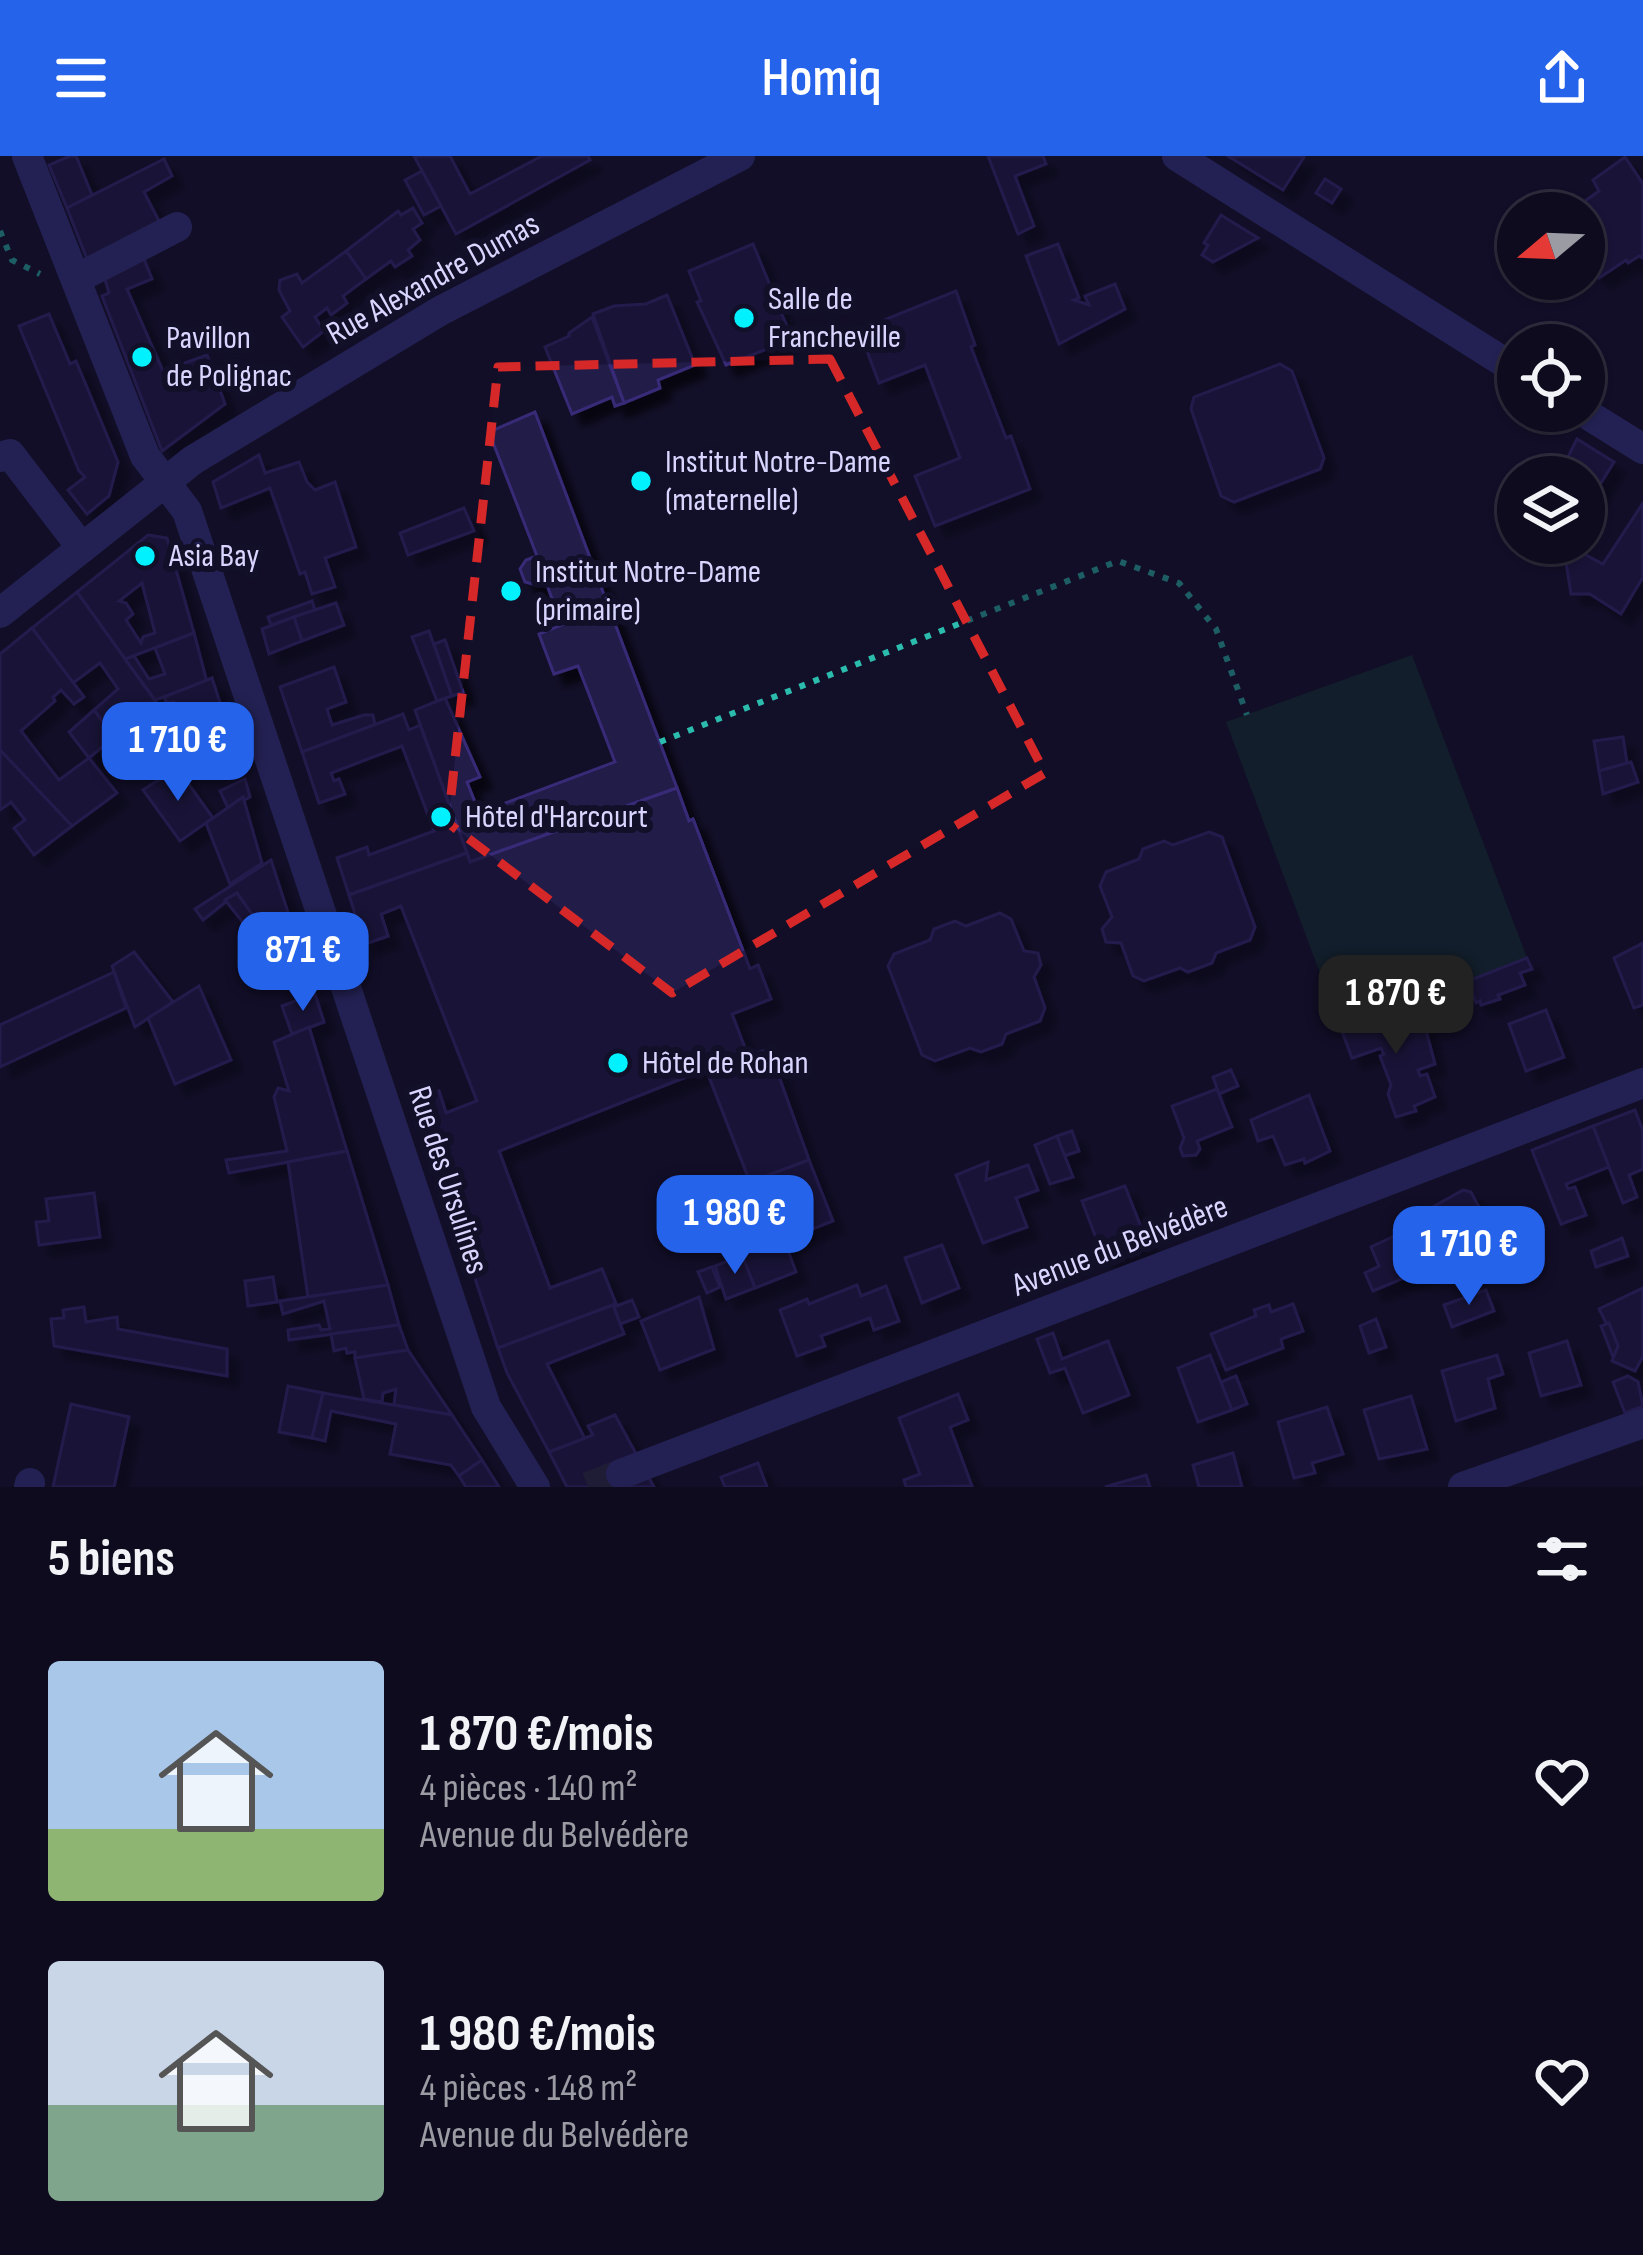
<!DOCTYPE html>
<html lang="fr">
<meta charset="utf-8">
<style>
:root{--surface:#0e0b1e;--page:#171427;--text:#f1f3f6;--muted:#9b9ba4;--line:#2e2b3c;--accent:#2563eb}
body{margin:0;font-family:"Sofia Sans Condensed",sans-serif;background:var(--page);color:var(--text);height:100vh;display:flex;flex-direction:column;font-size:45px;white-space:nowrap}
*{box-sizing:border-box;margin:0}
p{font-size:39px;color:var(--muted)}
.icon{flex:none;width:66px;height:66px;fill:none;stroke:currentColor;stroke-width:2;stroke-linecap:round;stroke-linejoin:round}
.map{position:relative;height:1331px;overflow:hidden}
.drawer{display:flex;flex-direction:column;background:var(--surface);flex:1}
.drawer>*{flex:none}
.needle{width:78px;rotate:251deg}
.tools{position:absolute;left:1497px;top:36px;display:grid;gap:24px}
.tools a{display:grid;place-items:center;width:108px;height:108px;border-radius:50%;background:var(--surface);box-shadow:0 3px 9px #0004,0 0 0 3px var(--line);font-size:60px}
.price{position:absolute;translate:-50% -102px;padding:0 27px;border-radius:24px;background:var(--accent);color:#fff;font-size:39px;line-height:78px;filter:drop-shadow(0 3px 6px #0008)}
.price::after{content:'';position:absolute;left:50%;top:72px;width:36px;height:27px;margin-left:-18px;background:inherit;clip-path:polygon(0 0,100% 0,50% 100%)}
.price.active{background:#222;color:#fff}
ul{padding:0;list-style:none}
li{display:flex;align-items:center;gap:36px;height:300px;padding:0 48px}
li span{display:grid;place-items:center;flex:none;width:336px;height:240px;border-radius:12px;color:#555}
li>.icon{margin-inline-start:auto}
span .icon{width:144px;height:144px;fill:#fffc;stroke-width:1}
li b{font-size:51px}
h2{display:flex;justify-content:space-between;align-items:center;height:144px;padding:0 48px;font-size:51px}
header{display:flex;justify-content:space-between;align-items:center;height:156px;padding:0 48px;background:var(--accent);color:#fff;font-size:54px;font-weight:600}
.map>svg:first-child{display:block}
.green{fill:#12322f}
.building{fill:#221a49;stroke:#372c76;stroke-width:3;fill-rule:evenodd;filter:url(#shadow)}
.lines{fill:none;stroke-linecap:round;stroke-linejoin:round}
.minor-tunnel{stroke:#302d48;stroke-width:30;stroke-dasharray:30 15;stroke-linecap:butt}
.path{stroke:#2cbcad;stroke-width:6;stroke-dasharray:6 9;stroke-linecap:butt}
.minor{stroke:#393988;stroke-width:30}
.marked{fill:none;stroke:#d62828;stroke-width:9;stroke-dasharray:24 15;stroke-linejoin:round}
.poi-dot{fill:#02f1ff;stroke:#120f28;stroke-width:4.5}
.labels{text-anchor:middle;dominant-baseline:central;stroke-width:12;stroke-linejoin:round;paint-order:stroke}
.street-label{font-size:33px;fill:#d8d6ff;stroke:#120f28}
.poi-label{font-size:33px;fill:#d8d6ff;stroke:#120f28;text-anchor:start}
</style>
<header><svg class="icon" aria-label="menu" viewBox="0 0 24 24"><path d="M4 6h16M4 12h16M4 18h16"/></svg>Homiq<svg class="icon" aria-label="share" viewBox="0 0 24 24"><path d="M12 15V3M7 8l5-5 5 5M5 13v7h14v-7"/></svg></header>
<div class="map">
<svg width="1643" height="1331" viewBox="0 0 1643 1331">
<defs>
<filter id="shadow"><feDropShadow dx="11" dy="11" stdDeviation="3" flood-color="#0009"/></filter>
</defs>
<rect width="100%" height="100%" fill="#120f28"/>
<!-- green -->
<path class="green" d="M 1412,499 L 1527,802 L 1341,873 L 1226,566 Z"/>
<!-- building -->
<g class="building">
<path d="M 70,0 L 76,0 L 92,39 L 67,52 L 49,9 Z"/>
<path d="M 414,0 L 450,0 L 470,38 L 542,0 L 588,0 L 590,4 L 456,78 Z"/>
<path d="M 988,0 L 1043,0 L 1046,8 L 1015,20 L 1034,70 L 1018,78 Z"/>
<path d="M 1228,0 L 1303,0 L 1304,1 L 1283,34 Z"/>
<path d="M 1625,1 L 1643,28 L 1643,102 L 1639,100 L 1628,107 L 1626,104 L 1599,122 L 1584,100 L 1584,57 L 1568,57 L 1599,35 L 1593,24 Z"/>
<path d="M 164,3 L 172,20 L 144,36 L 160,67 L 87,103 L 67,52 Z"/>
<path d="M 422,15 L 441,50 L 424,59 L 405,24 Z"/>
<path d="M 1325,23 L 1341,33 L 1332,47 L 1316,37 Z"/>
<path d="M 413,52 L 422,67 L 413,73 L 420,84 L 408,94 L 412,100 L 395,111 L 391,105 L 366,123 L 346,95 L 398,55 L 401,59 Z"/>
<path d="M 1221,59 L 1258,82 L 1213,106 L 1202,99 L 1208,89 L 1204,87 Z"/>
<path d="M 753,88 L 792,183 L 726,209 L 697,146 L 701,145 L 689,115 Z"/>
<path d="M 1058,88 L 1079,142 L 1074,144 L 1089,149 L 1085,140 L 1115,128 L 1125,153 L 1059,188 L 1026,100 Z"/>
<path d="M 346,95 L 366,123 L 343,140 L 347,147 L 331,159 L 327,152 L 315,161 L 324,175 L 303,191 L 282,161 L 290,155 L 279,134 L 280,124 L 297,118 L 302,127 Z"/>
<path d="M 144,103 L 152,123 L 127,133 L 163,215 L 207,199 L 225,248 L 162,295 L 102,140 L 109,137 L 104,120 Z"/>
<path d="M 956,135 L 975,189 L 971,191 L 1006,282 L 1011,280 L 1030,333 L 935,370 L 915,320 L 960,302 L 925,209 L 879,227 L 859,174 Z"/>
<path d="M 667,139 L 695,209 L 658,224 L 660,232 L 624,247 L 593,158 L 614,150 L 646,148 Z"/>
<path d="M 49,158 L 70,208 L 76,205 L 118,306 L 109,340 L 87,358 L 68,334 L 85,321 L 79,315 L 19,170 Z"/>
<path d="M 592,161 L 624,247 L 615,250 L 612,241 L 572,258 L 545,191 L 569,180 L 569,177 Z"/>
<path d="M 1280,208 L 1292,215 L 1324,302 L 1320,313 L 1234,346 L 1221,340 L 1191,253 L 1194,241 Z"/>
<path d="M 535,256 L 677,632 L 470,706 L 415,554 L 445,542 L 480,621 L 467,626 L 481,661 L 494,656 L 492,652 L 615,606 L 578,510 L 554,518 L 539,478 L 562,469 L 545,424 L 536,429 L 525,426 L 520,413 L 526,404 L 537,400 L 489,276 Z"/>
<path d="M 1577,283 L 1614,306 L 1584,354 L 1584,321 L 1552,321 L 1552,318 L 1560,317 Z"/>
<path d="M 259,299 L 265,317 L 299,306 L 307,326 L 315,334 L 335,326 L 356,391 L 325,402 L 335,431 L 312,438 L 305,416 L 300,418 L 270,332 L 221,352 L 213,326 Z"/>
<path d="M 1643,347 L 1643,421 L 1621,458 L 1590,438 L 1571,438 L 1563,387 L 1603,408 Z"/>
<path d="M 464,352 L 474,375 L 408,399 L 400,377 Z"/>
<path d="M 148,379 L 167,382 L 194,477 L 125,503 L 77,436 ZM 142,427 L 155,477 L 143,481 L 141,487 L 126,464 L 133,458 L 126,447 L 119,445 Z"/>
<path d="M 77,436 L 156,546 L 114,581 L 94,554 L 118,533 L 100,507 L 73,527 L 32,472 Z"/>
<path d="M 312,445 L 315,454 L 271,469 L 268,461 Z"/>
<path d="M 336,447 L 344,469 L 302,485 L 294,461 Z"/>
<path d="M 294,461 L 302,485 L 269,498 L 262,473 Z"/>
<path d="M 32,472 L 84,541 L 74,548 L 61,534 L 53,541 L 55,545 L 21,575 L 59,624 L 89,602 L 117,637 L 72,670 L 0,594 L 0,498 Z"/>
<path d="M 429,475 L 452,540 L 437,545 L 412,481 Z"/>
<path d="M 194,477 L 207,526 L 155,544 L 125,503 L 134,500 L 149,523 L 165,518 L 155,492 Z"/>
<path d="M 445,484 L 463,536 L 452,540 L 434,488 Z"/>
<path d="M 334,511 L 346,546 L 327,553 L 332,569 L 364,559 L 373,559 L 375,569 L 302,596 L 280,531 Z"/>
<path d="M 212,522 L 230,578 L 206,594 L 193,558 L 179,562 L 174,546 L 167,547 L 164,541 Z"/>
<path d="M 94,554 L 114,581 L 89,602 L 69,576 Z"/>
<path d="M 403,558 L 409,574 L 420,569 L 467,697 L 349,739 L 337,702 L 367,691 L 369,699 L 434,675 L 402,590 L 331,617 L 334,625 L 339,623 L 345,638 L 319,647 L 302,596 Z"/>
<path d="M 1623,581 L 1627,607 L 1599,615 L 1594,585 Z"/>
<path d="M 0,594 L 72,670 L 34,699 L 14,672 L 25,664 L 11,646 L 0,654 Z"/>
<path d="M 1631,606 L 1638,626 L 1603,638 L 1599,615 Z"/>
<path d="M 177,612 L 213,662 L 180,685 L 143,634 Z"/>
<path d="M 245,623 L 250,641 L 228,652 L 220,635 Z"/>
<path d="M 677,632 L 689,665 L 693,663 L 750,813 L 758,809 L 771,843 L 732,858 L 748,900 L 769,893 L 809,1004 L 750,1026 L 706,913 L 499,995 L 550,1132 L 602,1113 L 616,1148 L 498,1192 L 416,943 L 439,935 L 446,957 L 477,945 L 401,750 L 381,758 L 388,780 L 365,788 L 349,739 L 467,697 L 470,706 ZM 629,690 L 680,818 L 684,838 L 526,901 L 469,752 Z"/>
<path d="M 677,632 L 689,665 L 693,663 L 750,813 L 758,809 L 771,843 L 732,858 L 748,900 L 769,893 L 809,1004 L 750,1026 L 706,913 L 499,995 L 550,1132 L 602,1113 L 616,1148 L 498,1192 L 416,943 L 439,935 L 446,957 L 477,945 L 401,750 L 381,758 L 388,780 L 365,788 L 349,739 L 467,697 L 470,706 Z"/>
<path d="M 243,641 L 262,707 L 230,728 L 206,667 Z"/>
<path d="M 1209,676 L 1222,681 L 1255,771 L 1250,784 L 1216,797 L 1212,807 L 1188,816 L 1180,812 L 1144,825 L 1133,820 L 1121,787 L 1106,786 L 1102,773 L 1112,761 L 1100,730 L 1106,716 L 1139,703 L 1143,693 L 1164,685 L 1173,689 Z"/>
<path d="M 271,704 L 293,772 L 247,799 L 244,792 L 265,777 L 237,737 L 203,764 L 195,753 Z"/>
<path d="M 237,737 L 265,777 L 256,783 L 225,744 Z"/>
<path d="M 1000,757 L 1011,763 L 1024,795 L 1038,797 L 1041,809 L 1034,821 L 1045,852 L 1040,865 L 1006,878 L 1002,888 L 981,896 L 970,892 L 935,905 L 922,899 L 888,810 L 894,798 L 930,784 L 934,773 L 955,765 L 966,770 Z"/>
<path d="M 283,776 L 292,807 L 248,818 L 242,802 Z"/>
<path d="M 1643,787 L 1643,849 L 1634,852 L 1614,802 Z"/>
<path d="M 134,796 L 173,846 L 135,871 L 112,810 Z"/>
<path d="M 1527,802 L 1532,813 L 1520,817 L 1525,829 L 1498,839 L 1500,843 L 1481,849 L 1480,845 L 1476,847 L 1468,825 Z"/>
<path d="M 114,816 L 126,852 L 0,911 L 0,869 Z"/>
<path d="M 199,830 L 231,904 L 175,928 L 148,862 Z"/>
<path d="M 315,838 L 324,866 L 292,878 L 282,850 Z"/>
<path d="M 1395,852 L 1404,875 L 1424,867 L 1435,908 L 1418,914 L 1420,920 L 1427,918 L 1435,941 L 1414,950 L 1416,955 L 1396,961 L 1388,938 L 1391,929 L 1380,900 L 1384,898 L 1381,892 L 1352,902 L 1341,873 Z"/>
<path d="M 1546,854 L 1564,901 L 1526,915 L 1509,868 Z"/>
<path d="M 309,871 L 347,995 L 229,1017 L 226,1004 L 287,995 L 274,941 L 278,932 L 289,935 L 274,886 Z"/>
<path d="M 1231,914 L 1238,930 L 1219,938 L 1213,921 Z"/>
<path d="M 1217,933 L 1232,971 L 1197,985 L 1200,993 L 1196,999 L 1183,1000 L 1180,992 L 1184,982 L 1172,950 Z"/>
<path d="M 1309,939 L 1330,995 L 1305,1007 L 1304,1003 L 1285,1009 L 1273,980 L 1258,985 L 1251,964 Z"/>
<path d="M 1635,954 L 1643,975 L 1643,1013 L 1629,1019 L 1637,1041 L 1623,1047 L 1593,970 Z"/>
<path d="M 1593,970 L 1609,1011 L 1566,1028 L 1568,1033 L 1575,1031 L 1586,1059 L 1561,1068 L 1532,994 Z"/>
<path d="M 1072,975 L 1079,995 L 1064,1000 L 1057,980 Z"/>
<path d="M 1057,980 L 1073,1021 L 1050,1028 L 1035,989 Z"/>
<path d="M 347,995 L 388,1129 L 308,1141 L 288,1006 Z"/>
<path d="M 809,1004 L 833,1065 L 774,1088 L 750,1026 Z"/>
<path d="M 988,1006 L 986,1024 L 1028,1009 L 1038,1034 L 1016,1042 L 1027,1071 L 983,1087 L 956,1019 Z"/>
<path d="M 1125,1030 L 1148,1089 L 1105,1106 L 1082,1045 Z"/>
<path d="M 1463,1034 L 1471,1036 L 1491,1074 L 1489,1082 L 1451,1098 L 1453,1104 L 1431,1113 L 1414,1071 L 1435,1063 L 1431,1052 Z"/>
<path d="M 94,1037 L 100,1081 L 39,1089 L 36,1066 L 49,1065 L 46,1043 Z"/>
<path d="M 1414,1071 L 1430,1111 L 1373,1135 L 1365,1117 L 1379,1110 L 1371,1091 Z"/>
<path d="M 1622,1082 L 1628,1100 L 1596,1111 L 1591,1095 Z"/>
<path d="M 784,1084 L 796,1116 L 755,1132 L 742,1099 Z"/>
<path d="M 942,1089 L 959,1132 L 922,1147 L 905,1102 Z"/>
<path d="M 742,1099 L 755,1132 L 726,1143 L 715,1110 Z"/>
<path d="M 712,1111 L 720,1131 L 707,1137 L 698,1116 Z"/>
<path d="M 273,1121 L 277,1146 L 248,1150 L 245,1125 Z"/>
<path d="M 388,1129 L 399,1169 L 289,1184 L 288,1174 L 319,1169 L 321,1174 L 330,1173 L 324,1145 L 283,1158 L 280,1145 Z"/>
<path d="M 857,1129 L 861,1140 L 886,1130 L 899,1165 L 874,1174 L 870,1162 L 821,1180 L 825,1190 L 797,1200 L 780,1154 L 807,1143 L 809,1148 Z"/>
<path d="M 1643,1132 L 1643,1200 L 1635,1215 L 1612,1205 L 1618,1190 L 1599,1153 Z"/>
<path d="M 1486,1134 L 1494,1155 L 1452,1171 L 1444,1149 Z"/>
<path d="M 699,1141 L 714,1193 L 660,1214 L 641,1165 Z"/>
<path d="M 632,1144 L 639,1161 L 620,1168 L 614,1151 Z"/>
<path d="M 1293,1148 L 1303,1175 L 1281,1183 L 1283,1192 L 1226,1214 L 1211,1178 L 1256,1160 L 1254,1154 L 1269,1149 L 1271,1156 Z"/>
<path d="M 613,1149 L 624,1178 L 547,1208 L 585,1283 L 549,1296 L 507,1217 L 498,1192 Z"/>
<path d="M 84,1151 L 86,1166 L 117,1161 L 118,1173 L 227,1193 L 227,1220 L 54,1190 L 51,1163 L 64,1162 L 63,1154 Z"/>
<path d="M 1376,1163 L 1386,1191 L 1369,1197 L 1360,1170 Z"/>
<path d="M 1609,1167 L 1618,1190 L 1613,1201 L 1601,1170 Z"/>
<path d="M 399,1169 L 408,1194 L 355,1202 L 355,1196 L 347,1197 L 346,1192 L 334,1195 L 331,1178 Z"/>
<path d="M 1053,1177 L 1062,1203 L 1108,1185 L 1129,1239 L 1083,1257 L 1065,1212 L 1050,1217 L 1037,1183 Z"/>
<path d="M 1567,1185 L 1581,1229 L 1541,1240 L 1529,1197 Z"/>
<path d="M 408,1194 L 452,1259 L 394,1249 L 396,1233 L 383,1237 L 382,1246 L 364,1243 L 355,1202 Z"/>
<path d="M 1210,1199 L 1232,1254 L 1198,1266 L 1178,1212 Z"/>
<path d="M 1497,1199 L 1503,1218 L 1488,1223 L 1495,1252 L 1456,1265 L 1442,1215 Z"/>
<path d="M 1236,1220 L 1247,1248 L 1232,1254 L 1221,1226 Z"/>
<path d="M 1628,1220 L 1638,1226 L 1643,1250 L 1625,1257 L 1613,1226 Z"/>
<path d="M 288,1230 L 323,1237 L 312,1282 L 279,1276 Z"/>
<path d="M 323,1237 L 452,1259 L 482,1304 L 459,1320 L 451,1309 L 390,1298 L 396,1268 L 331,1255 L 325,1285 L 312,1282 Z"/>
<path d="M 958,1238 L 968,1264 L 950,1271 L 972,1330 L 906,1331 L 904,1324 L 920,1318 L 899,1262 Z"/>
<path d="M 1411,1240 L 1427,1293 L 1379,1303 L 1364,1254 Z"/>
<path d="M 71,1248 L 129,1261 L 114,1331 L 53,1331 Z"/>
<path d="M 1327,1251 L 1343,1298 L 1312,1307 L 1315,1317 L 1294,1322 L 1278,1266 Z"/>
<path d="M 615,1259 L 654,1331 L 567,1331 L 549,1296 L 593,1279 L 588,1270 Z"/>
<path d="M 1233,1297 L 1242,1331 L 1199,1331 L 1193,1309 Z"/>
<path d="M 482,1304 L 499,1331 L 466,1331 L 459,1320 Z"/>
<path d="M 758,1307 L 767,1331 L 725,1331 L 721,1321 Z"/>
<path d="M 1146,1319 L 1150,1331 L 1105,1331 Z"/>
</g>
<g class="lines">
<!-- minor-tunnel -->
<path class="minor-tunnel" d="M 588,1331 L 621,1318"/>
<!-- path -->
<g class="path">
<path d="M 0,75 L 12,104 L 40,118"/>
<path d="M 660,586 L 1118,405 L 1179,427 L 1216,473 L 1247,559"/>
</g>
<!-- minor -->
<g class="minor">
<path d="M 27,0 L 145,300 L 187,355 L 486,1251 L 535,1331"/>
<path d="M 1177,0 L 1518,215"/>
<path d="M 76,123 L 177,71"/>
<path d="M 1582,255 L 1643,293"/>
<path d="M 0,301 L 10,298 L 82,392"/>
<path d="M 0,457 L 193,304 L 440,155 L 740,0"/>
<path d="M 621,1318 L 1643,927"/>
<path d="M 29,1331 L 30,1327"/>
<path d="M 1463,1331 L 1643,1267"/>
</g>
</g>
<!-- marked area -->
<path d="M0 0H1643V1331H0ZM 830,203 L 1045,617 L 672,837 L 448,667 L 498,211 Z" fill="#120f28" fill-opacity=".55" fill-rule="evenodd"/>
<path class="marked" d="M 830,203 L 1045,617 L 672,837 L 448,667 L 498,211 Z"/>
<!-- markers -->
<g class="poi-dot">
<circle cx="744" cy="162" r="12"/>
<circle cx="142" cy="201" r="12"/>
<circle cx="641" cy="325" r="12"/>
<circle cx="145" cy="400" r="12"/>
<circle cx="511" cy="435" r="12"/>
<circle cx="441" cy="661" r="12"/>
<circle cx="618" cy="907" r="12"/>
</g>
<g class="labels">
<!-- street labels -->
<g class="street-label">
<text transform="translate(433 123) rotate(-29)">Rue Alexandre Dumas</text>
<text transform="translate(448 1024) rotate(72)">Rue des Ursulines</text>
<text transform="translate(1120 1090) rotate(-21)">Avenue du Belvédère</text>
</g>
<!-- poi labels -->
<g class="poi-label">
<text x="768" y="143">Salle de<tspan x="768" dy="38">Francheville</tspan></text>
<text x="166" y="182">Pavillon<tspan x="166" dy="38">de Polignac</tspan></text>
<text x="665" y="306">Institut Notre-Dame<tspan x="665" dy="38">(maternelle)</tspan></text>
<text x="169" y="400">Asia Bay</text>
<text x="535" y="416">Institut Notre-Dame<tspan x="535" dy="38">(primaire)</tspan></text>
<text x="465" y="661">Hôtel d'Harcourt</text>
<text x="642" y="907">Hôtel de Rohan</text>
</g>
</g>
</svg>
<div class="tools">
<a><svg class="needle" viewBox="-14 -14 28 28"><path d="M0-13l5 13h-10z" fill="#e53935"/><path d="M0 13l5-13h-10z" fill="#9b9ba4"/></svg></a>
<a><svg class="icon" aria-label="locate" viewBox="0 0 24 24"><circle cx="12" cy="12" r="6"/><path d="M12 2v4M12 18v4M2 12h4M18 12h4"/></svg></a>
<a><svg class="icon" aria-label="layers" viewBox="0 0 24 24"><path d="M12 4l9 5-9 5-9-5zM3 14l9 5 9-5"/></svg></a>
</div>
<b class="price" style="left:178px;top:648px">1 710 €</b>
<b class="price" style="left:303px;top:858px">871 €</b>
<b class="price active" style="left:1396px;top:901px">1 870 €</b>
<b class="price" style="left:735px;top:1121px">1 980 €</b>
<b class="price" style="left:1469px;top:1152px">1 710 €</b>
</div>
<section class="drawer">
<h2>5 biens<svg class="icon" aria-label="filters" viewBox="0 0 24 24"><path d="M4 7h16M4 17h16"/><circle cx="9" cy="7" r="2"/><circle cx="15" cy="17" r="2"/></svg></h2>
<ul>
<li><span style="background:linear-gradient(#a9c7e8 70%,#8fb573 0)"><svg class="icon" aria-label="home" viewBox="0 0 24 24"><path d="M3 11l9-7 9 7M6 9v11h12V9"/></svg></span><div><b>1 870 €/mois</b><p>4 pièces · 140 m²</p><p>Avenue du Belvédère</p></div><svg class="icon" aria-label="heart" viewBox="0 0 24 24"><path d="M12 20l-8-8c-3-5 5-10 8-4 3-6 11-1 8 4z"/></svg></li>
<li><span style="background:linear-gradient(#c9d6e8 60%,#7fa58c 0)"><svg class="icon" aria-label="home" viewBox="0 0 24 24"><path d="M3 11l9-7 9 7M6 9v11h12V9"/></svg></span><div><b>1 980 €/mois</b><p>4 pièces · 148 m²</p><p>Avenue du Belvédère</p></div><svg class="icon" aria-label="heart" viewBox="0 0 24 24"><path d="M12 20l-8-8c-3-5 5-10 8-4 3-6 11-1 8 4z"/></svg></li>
</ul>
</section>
